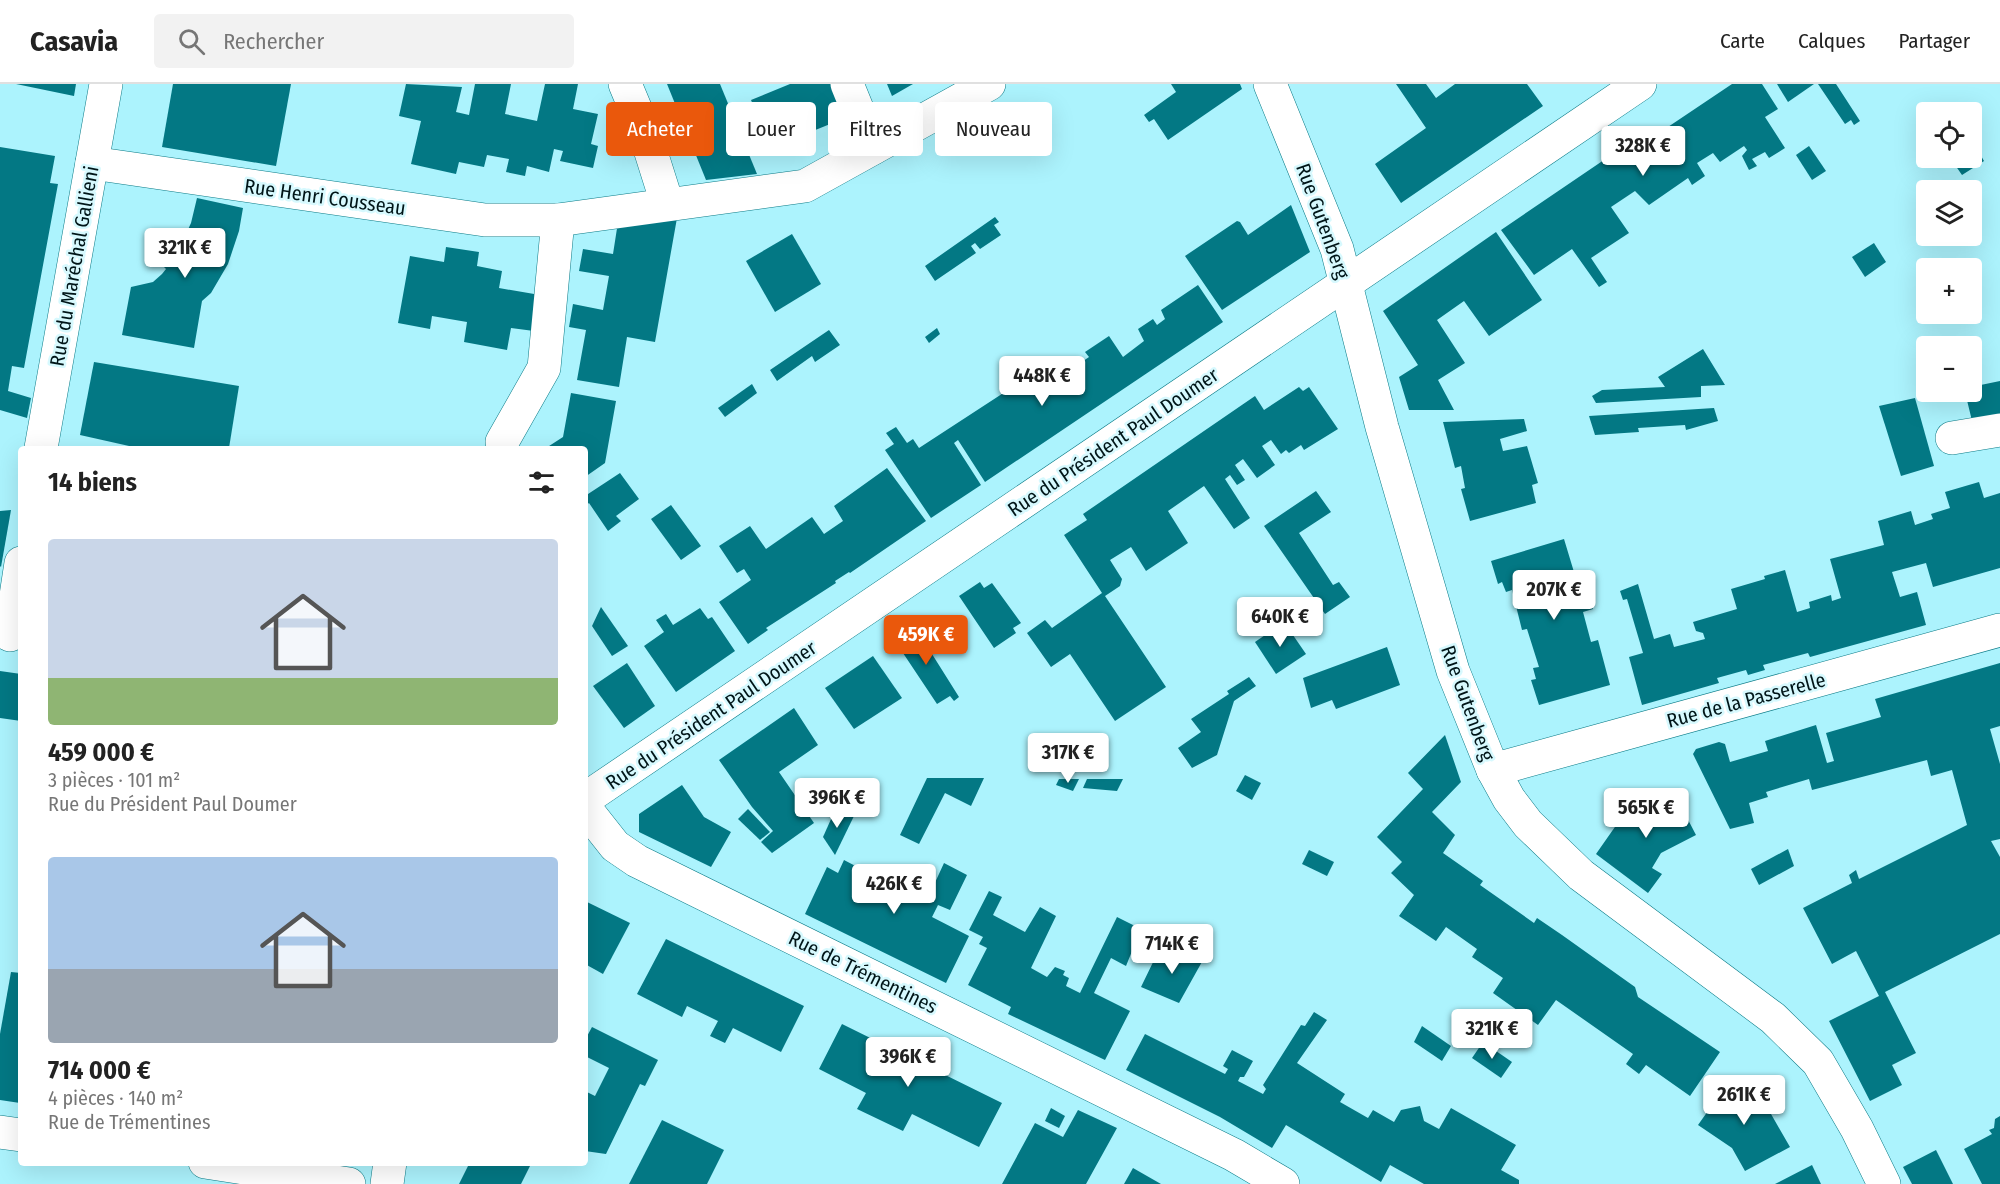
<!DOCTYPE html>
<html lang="fr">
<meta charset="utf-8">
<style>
:root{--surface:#fff;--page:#f2f2f2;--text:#222;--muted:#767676;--line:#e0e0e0;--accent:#ea580c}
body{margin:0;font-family:"Fira Sans Condensed",sans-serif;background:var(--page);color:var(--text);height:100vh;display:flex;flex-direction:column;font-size:22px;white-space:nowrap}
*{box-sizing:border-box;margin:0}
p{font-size:20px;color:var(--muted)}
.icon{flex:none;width:33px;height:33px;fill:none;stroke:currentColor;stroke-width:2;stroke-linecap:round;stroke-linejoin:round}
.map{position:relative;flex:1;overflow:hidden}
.panel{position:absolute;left:18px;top:362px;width:570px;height:720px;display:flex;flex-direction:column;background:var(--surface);border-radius:6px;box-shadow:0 6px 24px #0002}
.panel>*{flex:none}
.banner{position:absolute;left:606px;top:18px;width:570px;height:54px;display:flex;gap:12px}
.tools{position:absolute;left:1916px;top:18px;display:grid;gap:12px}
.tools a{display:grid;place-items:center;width:66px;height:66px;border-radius:6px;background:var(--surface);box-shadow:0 6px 24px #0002;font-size:30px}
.price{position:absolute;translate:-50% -51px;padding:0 14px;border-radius:6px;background:#fff;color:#222;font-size:20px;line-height:39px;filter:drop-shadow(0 2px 3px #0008)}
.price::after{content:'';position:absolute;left:50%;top:36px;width:18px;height:14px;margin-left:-9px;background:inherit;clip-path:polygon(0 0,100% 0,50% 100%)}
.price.active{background:var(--accent);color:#fff}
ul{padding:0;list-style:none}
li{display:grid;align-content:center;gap:12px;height:318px;padding:0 30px}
li span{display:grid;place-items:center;height:186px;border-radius:6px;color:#555}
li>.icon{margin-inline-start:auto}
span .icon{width:108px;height:108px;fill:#fffc;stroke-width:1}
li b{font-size:26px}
h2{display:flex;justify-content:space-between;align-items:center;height:72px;padding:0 30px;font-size:26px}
.chip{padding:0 21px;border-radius:6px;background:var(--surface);box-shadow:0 6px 24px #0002;font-size:21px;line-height:54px}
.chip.active{background:var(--accent);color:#fff}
header{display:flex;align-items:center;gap:36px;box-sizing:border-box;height:84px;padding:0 30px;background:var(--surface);border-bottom:2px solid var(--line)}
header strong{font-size:28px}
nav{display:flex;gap:33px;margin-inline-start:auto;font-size:21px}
.search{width:420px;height:54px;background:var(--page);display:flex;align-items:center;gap:15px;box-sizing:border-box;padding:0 21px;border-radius:6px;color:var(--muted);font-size:22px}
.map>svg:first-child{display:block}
.building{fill:#037884}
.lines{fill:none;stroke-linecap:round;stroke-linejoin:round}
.minor-casing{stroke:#0b7b87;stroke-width:34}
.minor{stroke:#fff;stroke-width:33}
.labels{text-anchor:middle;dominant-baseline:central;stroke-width:5;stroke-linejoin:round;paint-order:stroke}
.street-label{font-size:20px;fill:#001518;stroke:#d7f9fe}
</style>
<header>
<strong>Casavia</strong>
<div class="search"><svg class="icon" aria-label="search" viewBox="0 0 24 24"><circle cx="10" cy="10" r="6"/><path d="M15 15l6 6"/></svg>Rechercher</div>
<nav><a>Carte</a><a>Calques</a><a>Partager</a></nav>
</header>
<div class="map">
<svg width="2000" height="1100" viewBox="0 0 2000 1100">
<rect width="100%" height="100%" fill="#acf3fd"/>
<!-- building -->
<g class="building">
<path d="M 16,0 L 76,0 L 74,12 Z"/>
<path d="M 173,0 L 291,0 L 276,82 L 162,63 Z"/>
<path d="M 406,0 L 462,3 L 456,28 L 469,31 L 475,0 L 511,0 L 505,30 L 537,37 L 545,0 L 578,0 L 573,25 L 598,30 L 591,60 L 598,62 L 593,84 L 560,77 L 563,67 L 554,65 L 549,88 L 527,82 L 525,92 L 506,88 L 509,75 L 487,71 L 484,83 L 459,78 L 456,90 L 411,80 L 421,37 L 399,32 Z"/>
<path d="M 667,0 L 720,0 L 757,90 L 706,96 Z"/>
<path d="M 790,0 L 831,0 L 845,34 L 771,64 L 751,16 Z"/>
<path d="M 887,0 L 913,0 L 892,12 Z"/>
<path d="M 1171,0 L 1240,0 L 1242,5 L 1168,56 L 1154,35 L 1149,38 L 1144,31 L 1176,8 Z"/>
<path d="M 1396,0 L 1426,0 L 1436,14 L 1455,0 L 1527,0 L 1543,22 L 1401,119 L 1375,80 L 1426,44 Z"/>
<path d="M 1732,0 L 1762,0 L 1778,25 L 1765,33 L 1785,64 L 1769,74 L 1765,68 L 1752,75 L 1757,82 L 1749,86 L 1742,72 L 1747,66 L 1744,62 L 1720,78 L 1713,69 L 1697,79 L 1705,92 L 1692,101 L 1688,94 L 1649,121 L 1635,107 L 1611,123 L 1629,149 L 1591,174 L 1607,198 L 1599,203 L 1572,165 L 1534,191 L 1501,146 L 1654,42 L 1659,49 Z"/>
<path d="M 1777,0 L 1814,0 L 1788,18 Z"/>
<path d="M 1818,0 L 1836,0 L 1860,37 L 1854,41 L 1851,36 L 1845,40 Z"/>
<path d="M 1809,62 L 1826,87 L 1812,96 L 1796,71 Z"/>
<path d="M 0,63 L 55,72 L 50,99 L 58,100 L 24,284 L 12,282 L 8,307 L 31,314 L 27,334 L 0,326 Z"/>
<path d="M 1976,63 L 1984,77 L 1962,91 L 1953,78 L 1960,74 L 1971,74 L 1971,66 Z"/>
<path d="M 197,114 L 243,124 L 239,147 L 228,180 L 211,209 L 202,217 L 194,264 L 122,251 L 131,203 L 153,198 L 162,190 L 166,185 L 158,177 L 166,168 L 174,176 L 191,139 Z"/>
<path d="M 1291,121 L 1310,168 L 1222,226 L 1185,172 L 1237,137 L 1240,138 L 1248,151 Z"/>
<path d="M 995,133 L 999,138 L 994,141 L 1001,151 L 980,165 L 975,159 L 971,162 L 976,169 L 935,197 L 925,182 Z"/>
<path d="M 677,134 L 655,258 L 627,253 L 619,303 L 577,296 L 586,246 L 569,243 L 573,220 L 603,226 L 609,192 L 579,187 L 583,165 L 613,170 L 618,138 Z"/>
<path d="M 1496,148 L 1542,216 L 1489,252 L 1464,217 L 1437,236 L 1465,279 L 1438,296 L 1454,326 L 1409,326 L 1399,293 L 1418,281 L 1383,227 Z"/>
<path d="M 792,150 L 821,200 L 775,228 L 746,177 Z"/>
<path d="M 1874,159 L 1886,178 L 1865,193 L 1852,173 Z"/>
<path d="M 446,163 L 479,168 L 477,182 L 502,187 L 499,204 L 540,211 L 534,247 L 511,244 L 507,266 L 464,258 L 467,238 L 432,232 L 430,245 L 398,239 L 410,172 L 444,178 Z"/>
<path d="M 1198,201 L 1223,238 L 985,398 L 958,356 L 954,359 L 981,401 L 931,434 L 885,366 L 894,360 L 886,349 L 896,343 L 907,359 L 913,355 L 919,364 L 1008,306 L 1004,298 L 1023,284 L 1026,289 L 1034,283 L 1042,293 L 1049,288 L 1052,292 L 1063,284 L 1066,289 L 1089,273 L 1085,268 L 1109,252 L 1123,273 L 1144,257 L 1138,245 L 1153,235 L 1157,241 L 1165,235 L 1161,226 Z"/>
<path d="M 937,244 L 940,250 L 929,259 L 925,253 Z"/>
<path d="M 829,246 L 840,261 L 815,278 L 812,272 L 777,297 L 770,286 Z"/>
<path d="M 1703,265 L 1725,301 L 1701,302 L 1701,313 L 1596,319 L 1592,312 L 1602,306 L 1665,303 L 1658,293 Z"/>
<path d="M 94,278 L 239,302 L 229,364 L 138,364 L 80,351 Z"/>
<path d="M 2000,297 L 2000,336 L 1973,341 L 1965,308 L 1971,308 L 1971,303 Z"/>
<path d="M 752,300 L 757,309 L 725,333 L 718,324 Z"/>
<path d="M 1299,303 L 1303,307 L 1309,303 L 1338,345 L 1304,366 L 1301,361 L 1289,369 L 1286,366 L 1281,370 L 1271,356 L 1262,362 L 1275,381 L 1257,394 L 1243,375 L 1235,381 L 1245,396 L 1237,401 L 1230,391 L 1225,395 L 1250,434 L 1234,445 L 1204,402 L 1168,427 L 1188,459 L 1146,487 L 1131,463 L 1110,476 L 1122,495 L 1120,502 L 1105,512 L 1166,603 L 1115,637 L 1070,570 L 1051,583 L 1027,549 L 1045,536 L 1052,544 L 1102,509 L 1064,451 L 1087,436 L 1083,430 L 1255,312 L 1264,326 Z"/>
<path d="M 571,309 L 616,317 L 605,379 L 585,393 L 585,364 L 546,364 L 563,353 Z"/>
<path d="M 1915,314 L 1934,382 L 1901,392 L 1879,322 Z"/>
<path d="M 1714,324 L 1718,337 L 1686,346 L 1685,341 L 1638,344 L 1639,348 L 1595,351 L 1589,332 Z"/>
<path d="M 1524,335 L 1527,347 L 1500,355 L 1503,367 L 1527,362 L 1538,399 L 1532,401 L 1536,419 L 1470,437 L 1461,405 L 1465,404 L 1461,382 L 1455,384 L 1443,338 Z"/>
<path d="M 887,384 L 926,437 L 850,489 L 849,488 L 835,497 L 836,499 L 766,544 L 768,546 L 748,560 L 719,518 L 751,496 L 744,485 L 737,489 L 719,462 L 750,442 L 766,465 L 812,433 L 824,450 L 843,437 L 834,422 Z"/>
<path d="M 620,389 L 639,415 L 616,432 L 621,437 L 608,447 L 589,419 L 585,422 L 585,412 Z"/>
<path d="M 1979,398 L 1984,414 L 2000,409 L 2000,484 L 1933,503 L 1926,479 L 1892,488 L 1900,513 L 1917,508 L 1926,541 L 1810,573 L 1808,569 L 1763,581 L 1765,586 L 1748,591 L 1746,586 L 1717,594 L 1719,599 L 1642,621 L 1629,573 L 1643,569 L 1627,515 L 1623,516 L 1620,507 L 1638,500 L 1654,555 L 1670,550 L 1674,563 L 1705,555 L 1703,549 L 1696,547 L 1693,538 L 1737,525 L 1731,505 L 1765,495 L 1764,492 L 1785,486 L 1797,528 L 1810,524 L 1809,518 L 1831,511 L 1832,517 L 1841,514 L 1830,475 L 1884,461 L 1878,437 L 1911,427 L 1915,441 L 1933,435 L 1931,430 L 1950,424 L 1945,408 Z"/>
<path d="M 1316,407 L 1331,428 L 1299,449 L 1333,501 L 1339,498 L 1350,513 L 1325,530 L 1264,442 Z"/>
<path d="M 671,421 L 701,462 L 681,476 L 651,435 Z"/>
<path d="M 11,426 L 1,483 L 0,482 L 0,427 Z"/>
<path d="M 1564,455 L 1577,498 L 1570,500 L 1574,512 L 1588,508 L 1593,525 L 1583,528 L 1591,558 L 1598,556 L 1610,601 L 1539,621 L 1531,596 L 1536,595 L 1533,584 L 1539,583 L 1527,545 L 1522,546 L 1512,506 L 1506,508 L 1502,498 L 1498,500 L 1491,477 Z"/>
<path d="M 980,498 L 984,504 L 992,499 L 1021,539 L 1013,544 L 1016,549 L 994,564 L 959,512 Z"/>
<path d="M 601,523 L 628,562 L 612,572 L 592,542 Z"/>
<path d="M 700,524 L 708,535 L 712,533 L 735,567 L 676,608 L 644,562 L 664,548 L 656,536 L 666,530 L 673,541 Z"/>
<path d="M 1284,538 L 1306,570 L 1276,590 L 1255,558 Z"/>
<path d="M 915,543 L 959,613 L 954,617 L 950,612 L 937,620 L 895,557 Z"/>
<path d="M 1387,563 L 1400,601 L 1336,625 L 1332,616 L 1311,624 L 1303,594 Z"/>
<path d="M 873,572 L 902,614 L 854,645 L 825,604 Z"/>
<path d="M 627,579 L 655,622 L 624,644 L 593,602 Z"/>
<path d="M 2000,579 L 2000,642 L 1990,645 L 2000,680 L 2000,755 L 1991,757 L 2000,773 L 2000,850 L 1885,908 L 1916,969 L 1892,981 L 1902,1001 L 1870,1017 L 1829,937 L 1879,912 L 1856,867 L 1832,880 L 1803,824 L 1852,799 L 1849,791 L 1856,786 L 1859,795 L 1967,741 L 1952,686 L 1931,692 L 1927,676 L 1812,706 L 1809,695 L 1766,708 L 1768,713 L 1749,719 L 1754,739 L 1730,745 L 1693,670 L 1696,665 L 1719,658 L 1725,660 L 1730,678 L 1768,667 L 1765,657 L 1816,641 L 1827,679 L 1834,677 L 1826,649 L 1881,633 L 1875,615 Z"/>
<path d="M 0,587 L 21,590 L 21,637 L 0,634 Z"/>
<path d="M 1249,593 L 1256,602 L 1234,617 L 1217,671 L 1192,684 L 1178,664 L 1201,648 L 1191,635 L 1229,610 L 1227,607 Z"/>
<path d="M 794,624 L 818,661 L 779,688 L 814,739 L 772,769 L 761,758 L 773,747 L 752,723 L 719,676 Z"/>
<path d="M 1445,651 L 1461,698 L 1432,728 L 1455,751 L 1443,769 L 1483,797 L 1480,801 L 1534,839 L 1537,834 L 1562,851 L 1635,903 L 1638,913 L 1720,968 L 1690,1012 L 1646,981 L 1639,990 L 1626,980 L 1633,970 L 1556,916 L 1538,941 L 1493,909 L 1503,894 L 1472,873 L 1477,865 L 1446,843 L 1436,857 L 1399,832 L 1414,811 L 1391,789 L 1402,778 L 1377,753 L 1423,705 L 1408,689 Z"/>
<path d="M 1245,691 L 1261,699 L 1252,716 L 1236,707 Z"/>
<path d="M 927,694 L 984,694 L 971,722 L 945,709 L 919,760 L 900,751 Z"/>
<path d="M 1059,695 L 1079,695 L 1073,707 L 1056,701 Z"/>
<path d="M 1087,695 L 1123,695 L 1117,707 L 1083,704 Z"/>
<path d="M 682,701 L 704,733 L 731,748 L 711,783 L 639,748 L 639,730 Z"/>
<path d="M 1672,705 L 1696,751 L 1661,769 L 1652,784 L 1662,790 L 1648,809 L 1596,770 L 1624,730 Z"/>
<path d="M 836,724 L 854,732 L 835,771 L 823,753 Z"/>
<path d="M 748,725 L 770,748 L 760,756 L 738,735 Z"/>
<path d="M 1788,765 L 1794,782 L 1759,801 L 1751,785 Z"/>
<path d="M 1309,766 L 1334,778 L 1327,792 L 1302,780 Z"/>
<path d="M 844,776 L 865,787 L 859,799 L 867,802 L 872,790 L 879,793 L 885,780 L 933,803 L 944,779 L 967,791 L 950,826 L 938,821 L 932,833 L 969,852 L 946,899 L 805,830 L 827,783 L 838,789 Z"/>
<path d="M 989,807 L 1002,813 L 993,831 L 1025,848 L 1040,823 L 1056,832 L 1031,884 L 1047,893 L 1055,883 L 1065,887 L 1063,891 L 1069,894 L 1066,902 L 1080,909 L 1117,833 L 1141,845 L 1126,882 L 1111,874 L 1094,909 L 1130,927 L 1105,976 L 1008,930 L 1011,923 L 968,901 L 987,864 L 979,860 L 983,853 L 969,846 Z"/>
<path d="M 585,817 L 630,839 L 603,890 L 585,880 Z"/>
<path d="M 666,855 L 804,922 L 781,968 L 733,944 L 725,959 L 710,952 L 718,937 L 687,922 L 682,933 L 637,910 Z"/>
<path d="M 1179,863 L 1203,876 L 1179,919 L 1141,903 L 1157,870 L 1172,877 Z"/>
<path d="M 11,888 L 21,889 L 20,1019 L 0,1016 L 0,950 Z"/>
<path d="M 1314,928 L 1327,936 L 1297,979 L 1345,1010 L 1340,1018 L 1368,1034 L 1373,1026 L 1394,1038 L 1401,1026 L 1420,1022 L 1424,1037 L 1439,1045 L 1451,1024 L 1516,1061 L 1501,1086 L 1519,1096 L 1519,1100 L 1424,1100 L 1390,1081 L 1381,1098 L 1286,1041 L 1272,1064 L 1220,1033 L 1126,986 L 1145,950 L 1225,990 L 1228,985 L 1223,982 L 1232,966 L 1253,977 L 1244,993 L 1240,993 L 1238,997 L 1263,1010 L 1266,1005 L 1263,1001 L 1301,941 L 1305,942 Z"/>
<path d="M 842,940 L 1002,1019 L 979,1063 L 912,1030 L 903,1047 L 857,1025 L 866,1009 L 819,985 Z"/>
<path d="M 1422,942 L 1451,962 L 1442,977 L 1414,958 Z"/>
<path d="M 592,943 L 658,976 L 645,1002 L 640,1000 L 606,1070 L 585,1067 L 585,1007 L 595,1012 L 609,984 L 585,972 L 585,956 Z"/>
<path d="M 1483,958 L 1512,978 L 1501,994 L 1472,974 Z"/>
<path d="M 1732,993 L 1748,1005 L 1744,1010 L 1771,1030 L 1790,1063 L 1745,1087 L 1732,1064 L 1698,1041 Z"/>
<path d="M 1051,1024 L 1065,1032 L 1059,1044 L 1045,1037 Z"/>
<path d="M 1078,1026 L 1117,1044 L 1086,1100 L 1002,1100 L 1035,1039 L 1063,1053 Z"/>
<path d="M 2000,1032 L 2000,1100 L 1982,1100 L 1964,1065 L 1992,1050 L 1989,1046 L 1994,1044 L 1995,1035 Z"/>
<path d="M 662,1036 L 724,1066 L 707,1100 L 629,1100 Z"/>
<path d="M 1936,1066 L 1953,1100 L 1912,1100 L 1903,1083 Z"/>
<path d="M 470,1078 L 532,1078 L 521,1100 L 459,1100 Z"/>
<path d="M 1812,1081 L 1821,1100 L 1775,1100 Z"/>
<path d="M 1133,1084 L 1161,1100 L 1124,1100 Z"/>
</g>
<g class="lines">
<!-- minor casing -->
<g class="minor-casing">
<g id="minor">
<path d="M 625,0 L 643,43 L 667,119"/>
<path d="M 847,0 L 873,64"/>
<path d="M 1270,0 L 1337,165 L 1382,343 L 1453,587 L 1493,686 L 1509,715 L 1528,740 L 1581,791 L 1773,934 L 1818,978 L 1857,1045 L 1884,1100"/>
<path d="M 92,79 L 485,136 L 558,136 L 805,102 L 989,0"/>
<path d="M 1952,354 L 2000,346"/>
<path d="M 502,358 L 544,284 L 558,136"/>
<path d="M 41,364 L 106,0"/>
<path d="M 10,551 L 21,479"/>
<path d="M 1493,686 L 2000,546"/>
<path d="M 585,715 L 1640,0"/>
<path d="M 585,724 L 615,762 L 637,777 L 1234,1071 L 1283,1100"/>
<path d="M 0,1048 L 21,1051"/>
<path d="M 205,1078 L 349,1100"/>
<path d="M 387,1100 L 390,1078"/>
</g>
</g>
<!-- minor -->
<use href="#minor" class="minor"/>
</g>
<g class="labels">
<!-- street labels -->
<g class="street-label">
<text transform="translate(325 113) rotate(8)">Rue Henri Cousseau</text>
<text transform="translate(1323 137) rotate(70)">Rue Gutenberg</text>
<text transform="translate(74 182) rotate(-80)">Rue du Maréchal Gallieni</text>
<text transform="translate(1113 358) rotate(-34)">Rue du Président Paul Doumer</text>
<text transform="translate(1746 616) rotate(-15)">Rue de la Passerelle</text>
<text transform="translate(1468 619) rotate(70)">Rue Gutenberg</text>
<text transform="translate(711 631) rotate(-34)">Rue du Président Paul Doumer</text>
<text transform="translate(863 888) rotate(26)">Rue de Trémentines</text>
</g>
</g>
</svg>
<div class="tools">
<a><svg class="icon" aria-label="locate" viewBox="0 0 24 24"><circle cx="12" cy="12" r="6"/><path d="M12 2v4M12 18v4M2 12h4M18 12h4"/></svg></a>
<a><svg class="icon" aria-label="layers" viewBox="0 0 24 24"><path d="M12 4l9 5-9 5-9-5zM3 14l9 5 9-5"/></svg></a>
<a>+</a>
<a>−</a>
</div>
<b class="price" style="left:1643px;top:93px">328K €</b>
<b class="price" style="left:185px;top:195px">321K €</b>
<b class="price" style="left:1042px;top:323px">448K €</b>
<b class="price" style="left:1554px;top:537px">207K €</b>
<b class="price" style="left:1280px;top:564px">640K €</b>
<b class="price active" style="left:926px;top:582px">459K €</b>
<b class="price" style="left:1068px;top:700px">317K €</b>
<b class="price" style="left:837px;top:745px">396K €</b>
<b class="price" style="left:1646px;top:755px">565K €</b>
<b class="price" style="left:894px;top:831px">426K €</b>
<b class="price" style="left:1172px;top:891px">714K €</b>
<b class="price" style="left:1492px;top:976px">321K €</b>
<b class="price" style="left:908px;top:1004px">396K €</b>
<b class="price" style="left:1744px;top:1042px">261K €</b>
<div class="banner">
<a class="chip active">Acheter</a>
<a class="chip">Louer</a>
<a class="chip">Filtres</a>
<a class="chip">Nouveau</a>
</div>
<section class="panel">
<h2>14 biens<svg class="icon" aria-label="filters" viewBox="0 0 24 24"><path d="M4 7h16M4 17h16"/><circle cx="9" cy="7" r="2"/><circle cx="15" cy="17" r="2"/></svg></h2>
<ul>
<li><span style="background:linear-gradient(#c9d6e8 75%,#8fb573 0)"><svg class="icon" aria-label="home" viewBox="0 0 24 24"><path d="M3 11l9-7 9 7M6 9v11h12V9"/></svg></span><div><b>459 000 €</b><p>3 pièces · 101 m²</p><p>Rue du Président Paul Doumer</p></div></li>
<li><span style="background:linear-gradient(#a9c7e8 60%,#9aa5b1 0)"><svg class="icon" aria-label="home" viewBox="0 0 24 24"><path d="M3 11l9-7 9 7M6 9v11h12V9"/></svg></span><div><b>714 000 €</b><p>4 pièces · 140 m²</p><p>Rue de Trémentines</p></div></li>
</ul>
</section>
</div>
